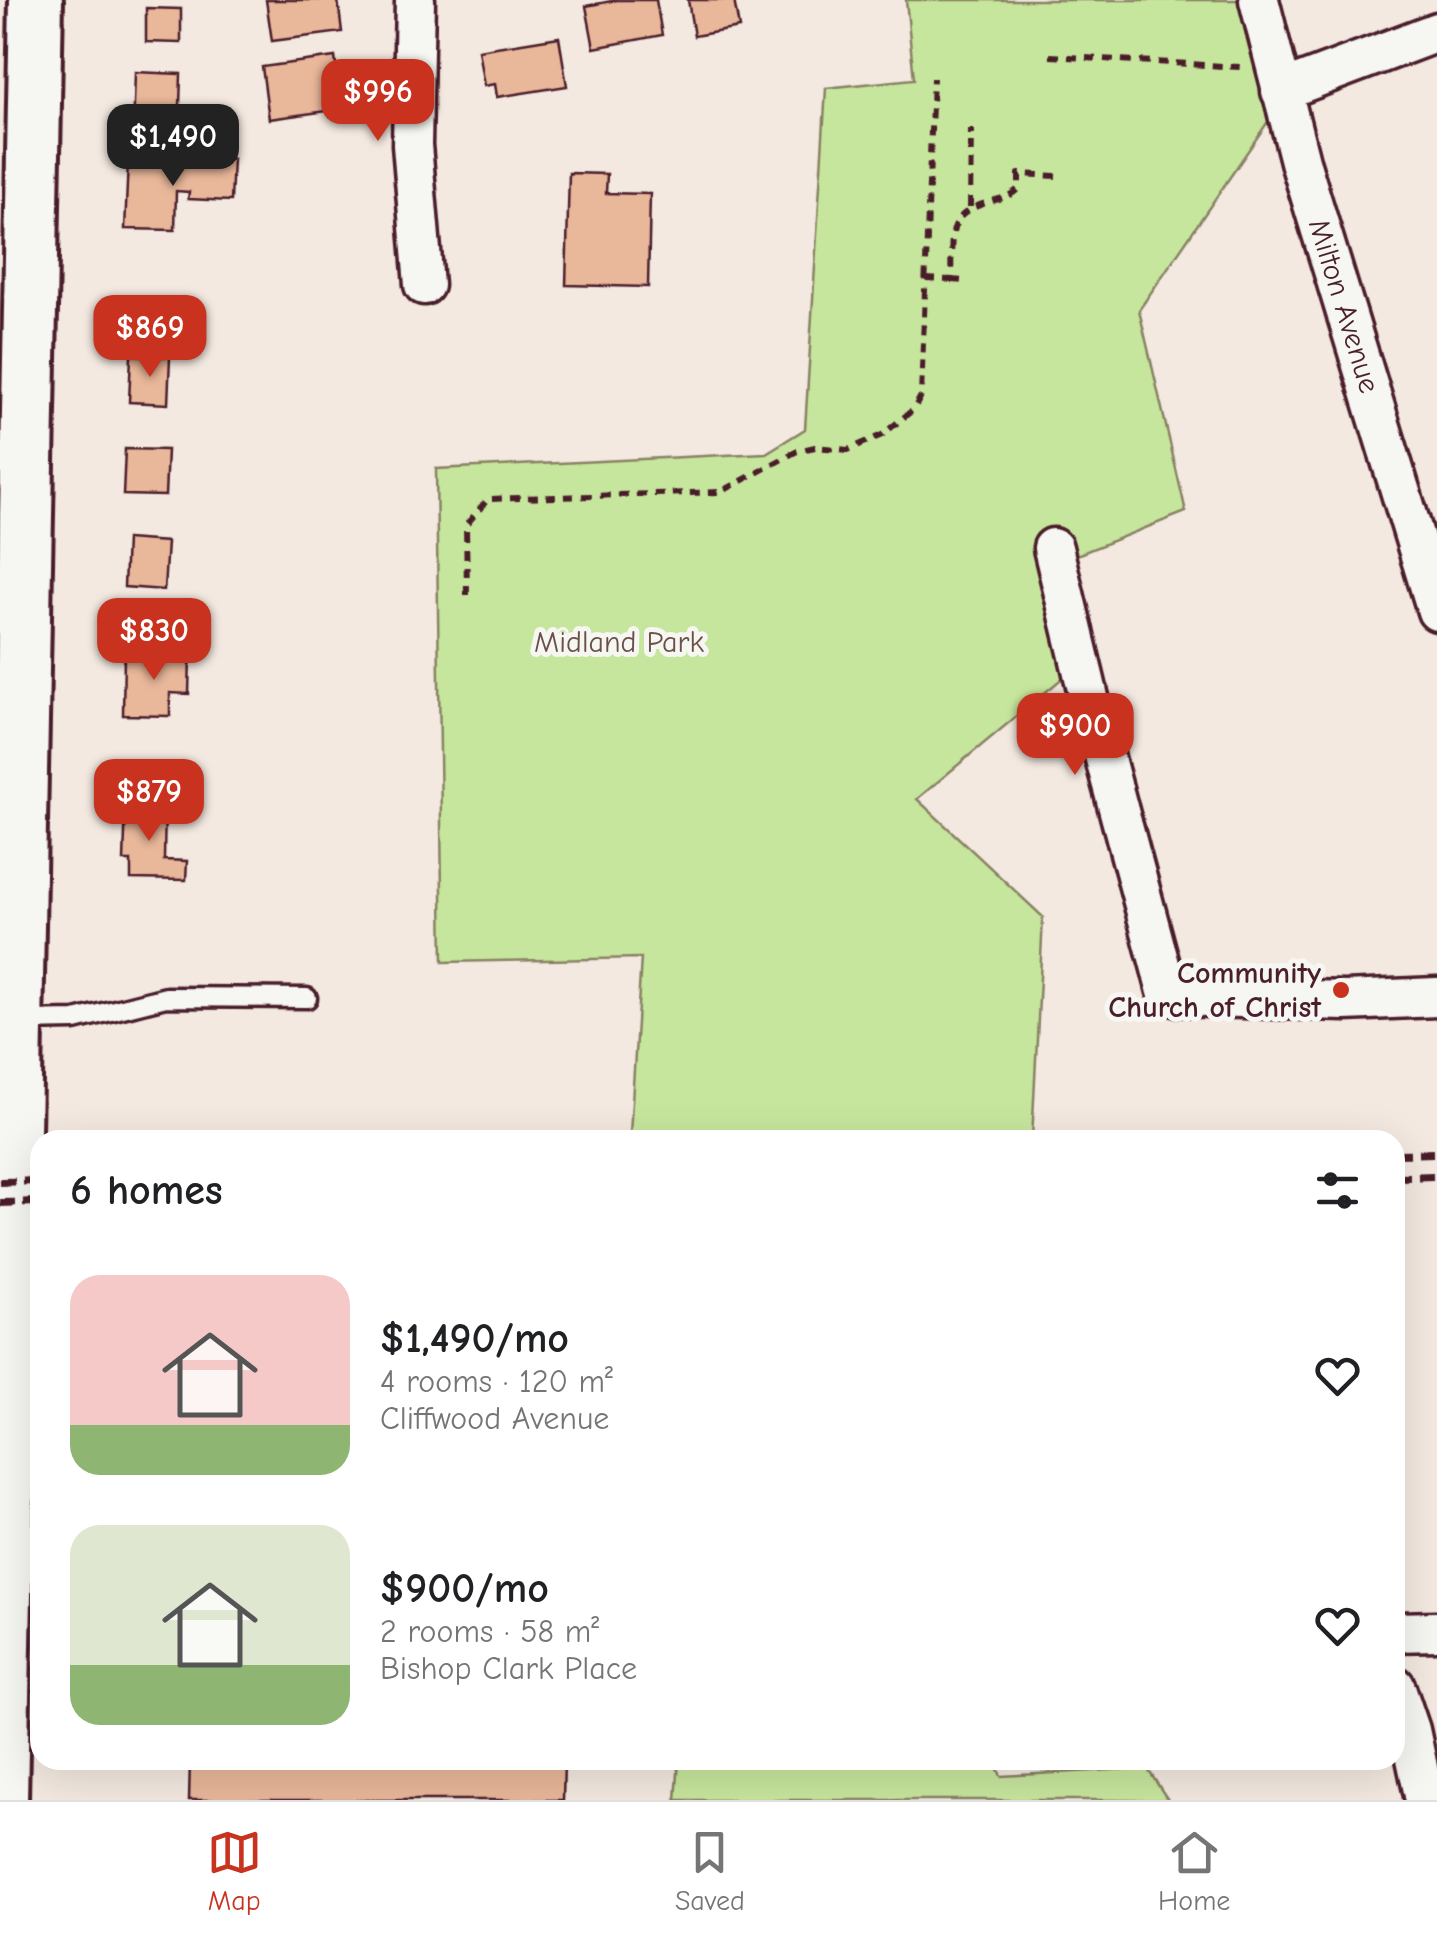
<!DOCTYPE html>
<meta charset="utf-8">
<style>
:root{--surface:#fff;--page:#f2f2f2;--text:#202124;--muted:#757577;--line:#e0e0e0;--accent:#c8321e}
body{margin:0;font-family:"Comic Neue",sans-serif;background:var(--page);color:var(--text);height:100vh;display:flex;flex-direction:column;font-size:38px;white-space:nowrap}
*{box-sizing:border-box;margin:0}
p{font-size:32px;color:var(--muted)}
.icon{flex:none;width:55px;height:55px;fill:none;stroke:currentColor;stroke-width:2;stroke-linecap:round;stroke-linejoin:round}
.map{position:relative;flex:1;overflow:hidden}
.panel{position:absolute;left:30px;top:1130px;width:1375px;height:640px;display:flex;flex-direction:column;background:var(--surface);border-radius:30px;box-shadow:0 10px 40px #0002}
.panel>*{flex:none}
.price{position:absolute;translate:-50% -85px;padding:0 22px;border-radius:20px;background:var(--accent);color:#fff;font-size:32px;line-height:65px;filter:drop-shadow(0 2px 5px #0008)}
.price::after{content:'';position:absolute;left:50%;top:60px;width:30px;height:22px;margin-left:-15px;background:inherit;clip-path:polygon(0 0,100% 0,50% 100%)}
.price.active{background:#222;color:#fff}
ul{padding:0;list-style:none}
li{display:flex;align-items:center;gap:30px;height:250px;padding:0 40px}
li span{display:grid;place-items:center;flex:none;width:280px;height:200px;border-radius:30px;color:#555}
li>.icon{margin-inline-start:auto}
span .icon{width:120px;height:120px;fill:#fffc;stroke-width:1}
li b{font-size:42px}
h2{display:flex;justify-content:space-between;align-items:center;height:120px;padding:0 40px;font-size:42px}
.tabs{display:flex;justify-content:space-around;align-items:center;height:140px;border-top:2px solid var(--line);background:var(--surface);font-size:28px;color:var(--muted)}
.tabs a{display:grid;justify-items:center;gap:5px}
.tabs .active{color:var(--accent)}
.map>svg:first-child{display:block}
.green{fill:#c7e69d;stroke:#888264;stroke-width:2.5}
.building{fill:#e9b79a;stroke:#4a1f2b;stroke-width:2.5}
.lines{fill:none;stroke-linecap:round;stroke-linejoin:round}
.service-casing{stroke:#4a1f2b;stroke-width:25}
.minor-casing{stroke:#4a1f2b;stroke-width:45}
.secondary-casing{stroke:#4a1f2b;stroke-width:60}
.path{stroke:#4a1f2b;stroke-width:6;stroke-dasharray:10 8;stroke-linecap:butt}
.service{stroke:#f6f6f2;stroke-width:18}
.minor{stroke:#f6f6f2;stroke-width:38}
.secondary{stroke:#f6f6f2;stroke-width:52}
.rail{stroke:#4a1f2b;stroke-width:8;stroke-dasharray:15 8;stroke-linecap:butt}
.poi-dot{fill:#c8321e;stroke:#f6f6f2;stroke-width:4}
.labels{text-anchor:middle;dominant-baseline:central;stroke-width:10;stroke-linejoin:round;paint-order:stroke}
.street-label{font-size:30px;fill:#4a1f2b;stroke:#f6f6f2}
.park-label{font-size:30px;fill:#695148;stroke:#f6f6f2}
.poi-label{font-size:30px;font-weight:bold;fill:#4a1f2b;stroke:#f6f6f2;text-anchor:end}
</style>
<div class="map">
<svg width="1437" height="1800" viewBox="0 0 1437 1800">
<rect width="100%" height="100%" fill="#f3e9e0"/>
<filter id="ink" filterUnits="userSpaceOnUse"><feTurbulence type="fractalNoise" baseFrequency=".01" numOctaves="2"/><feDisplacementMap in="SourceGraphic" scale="20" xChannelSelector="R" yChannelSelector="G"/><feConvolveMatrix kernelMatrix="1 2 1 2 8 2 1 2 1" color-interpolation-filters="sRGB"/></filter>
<g filter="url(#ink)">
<!-- green -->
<g class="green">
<path d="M 906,0 L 1252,0 L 1278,107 L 1139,310 L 1186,512 L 1046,567 L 1071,671 L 917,799 L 1043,917 L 1032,1140 L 612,1140 L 630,1134 L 641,958 L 443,962 L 436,469 L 766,453 L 805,429 L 826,88 L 914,79 Z"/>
<path d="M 679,1760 L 994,1760 L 1001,1776 L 1147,1768 L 1168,1800 L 676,1800 Z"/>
</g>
<!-- building -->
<g class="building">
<path d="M 266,0 L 338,0 L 342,32 L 272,41 Z"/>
<path d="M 617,0 L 656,0 L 662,35 L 594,48 L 586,6 Z"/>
<path d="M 688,0 L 734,0 L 739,28 L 694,36 Z"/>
<path d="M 146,8 L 181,9 L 181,43 L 146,42 Z"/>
<path d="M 559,37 L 567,86 L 497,97 L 495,84 L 484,86 L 478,50 Z"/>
<path d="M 335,57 L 342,109 L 269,119 L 262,67 Z"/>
<path d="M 135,72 L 181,74 L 179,138 L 133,136 Z"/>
<path d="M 187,158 L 233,159 L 231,201 L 188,199 L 189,192 L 176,191 L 175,230 L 125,229 L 128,161 L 187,162 Z"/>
<path d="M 569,173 L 607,174 L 606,193 L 650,194 L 648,287 L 566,285 Z"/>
<path d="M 131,355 L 170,357 L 168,404 L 129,402 Z"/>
<path d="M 125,449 L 167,450 L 165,496 L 123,495 Z"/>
<path d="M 126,539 L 167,542 L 164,590 L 124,587 Z"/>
<path d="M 124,654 L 190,655 L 189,694 L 170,693 L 170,716 L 123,715 Z"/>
<path d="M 126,803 L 165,804 L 164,860 L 187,861 L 186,880 L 131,879 L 131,861 L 124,861 Z"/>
<path d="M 190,1760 L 564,1762 L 563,1800 L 189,1800 Z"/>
</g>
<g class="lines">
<!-- service casing -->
<g class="service-casing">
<path id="service" d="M 21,1021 L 75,1020 L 166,997 L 307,998"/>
</g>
<!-- minor casing -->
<g class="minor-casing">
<g id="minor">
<path d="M 415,0 L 412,145 L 424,285"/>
<path d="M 1259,0 L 1301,165 L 1437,611"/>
<path d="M 1281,91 L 1437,32"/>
<path d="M 1053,548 L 1092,710 L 1167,991 L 1176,996 L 1345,1001 L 1437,997"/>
<path d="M 1395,1632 L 1437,1631"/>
<path d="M 1395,1686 L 1410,1730 L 1425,1800"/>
</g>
</g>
<!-- secondary casing -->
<g class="secondary-casing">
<path id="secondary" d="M 1,1800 L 36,0"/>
</g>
<!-- path -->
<g class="path">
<path d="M 1050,56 L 1240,67"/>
<path d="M 970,207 L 971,129"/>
<path d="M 926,279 L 951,280 C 953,238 943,215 989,202 C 1001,198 1011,197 1019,188 L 1019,174 L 1056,176"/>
<path d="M 951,280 L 964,281"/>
<path d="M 467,595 L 466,525 L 488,499 L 721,492 L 797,451 L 815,447 L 848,450 L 882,435 L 914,409 L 921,396 L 933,78"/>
</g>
<!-- service -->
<use href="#service" class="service"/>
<!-- minor -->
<use href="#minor" class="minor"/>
<!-- secondary -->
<use href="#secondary" class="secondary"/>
<!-- rail -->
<g class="rail">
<path d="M 1395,1154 L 1437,1153"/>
<path d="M 1395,1177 L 1437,1176"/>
<path d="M 0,1182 L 40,1181"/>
<path d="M 0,1203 L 40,1202"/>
</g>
</g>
</g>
<!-- markers -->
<circle class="poi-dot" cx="1341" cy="990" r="10"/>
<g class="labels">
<!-- street labels -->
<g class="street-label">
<text transform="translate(1344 306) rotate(73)">Milton Avenue</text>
</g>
<!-- park labels -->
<g class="park-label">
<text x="619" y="642">Midland Park</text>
</g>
<!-- poi labels -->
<g class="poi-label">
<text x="1321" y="973">Community<tspan x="1321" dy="34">Church of Christ</tspan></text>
</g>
</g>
</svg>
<b class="price" style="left:378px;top:144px">$996</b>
<b class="price active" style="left:173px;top:189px">$1,490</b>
<b class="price" style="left:150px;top:380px">$869</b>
<b class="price" style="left:154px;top:683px">$830</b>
<b class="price" style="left:1075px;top:778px">$900</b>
<b class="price" style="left:149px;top:844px">$879</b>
<section class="panel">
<h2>6 homes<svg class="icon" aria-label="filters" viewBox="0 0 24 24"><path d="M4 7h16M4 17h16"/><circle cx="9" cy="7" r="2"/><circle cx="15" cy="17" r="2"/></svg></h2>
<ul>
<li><span style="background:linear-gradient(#f6c9c9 75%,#8fb573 0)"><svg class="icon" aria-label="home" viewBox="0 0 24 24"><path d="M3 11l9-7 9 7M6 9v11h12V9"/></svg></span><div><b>$1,490/mo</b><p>4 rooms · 120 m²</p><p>Cliffwood Avenue</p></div><svg class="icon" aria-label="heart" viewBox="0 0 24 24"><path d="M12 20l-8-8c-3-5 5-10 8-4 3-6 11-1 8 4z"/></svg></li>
<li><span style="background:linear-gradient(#dfe7d0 70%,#8fb573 0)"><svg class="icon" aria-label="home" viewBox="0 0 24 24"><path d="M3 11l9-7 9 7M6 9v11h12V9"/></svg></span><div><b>$900/mo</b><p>2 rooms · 58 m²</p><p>Bishop Clark Place</p></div><svg class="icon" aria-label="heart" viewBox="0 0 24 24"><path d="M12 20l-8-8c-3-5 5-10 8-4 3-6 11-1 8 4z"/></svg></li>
</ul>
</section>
</div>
<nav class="tabs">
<a class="active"><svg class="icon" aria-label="map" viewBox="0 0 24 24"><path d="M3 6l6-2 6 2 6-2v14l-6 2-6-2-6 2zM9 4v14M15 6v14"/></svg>Map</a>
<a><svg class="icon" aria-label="saved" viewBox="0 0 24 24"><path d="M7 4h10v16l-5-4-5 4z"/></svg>Saved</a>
<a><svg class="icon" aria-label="home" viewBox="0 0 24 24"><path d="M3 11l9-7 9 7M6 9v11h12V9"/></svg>Home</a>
</nav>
